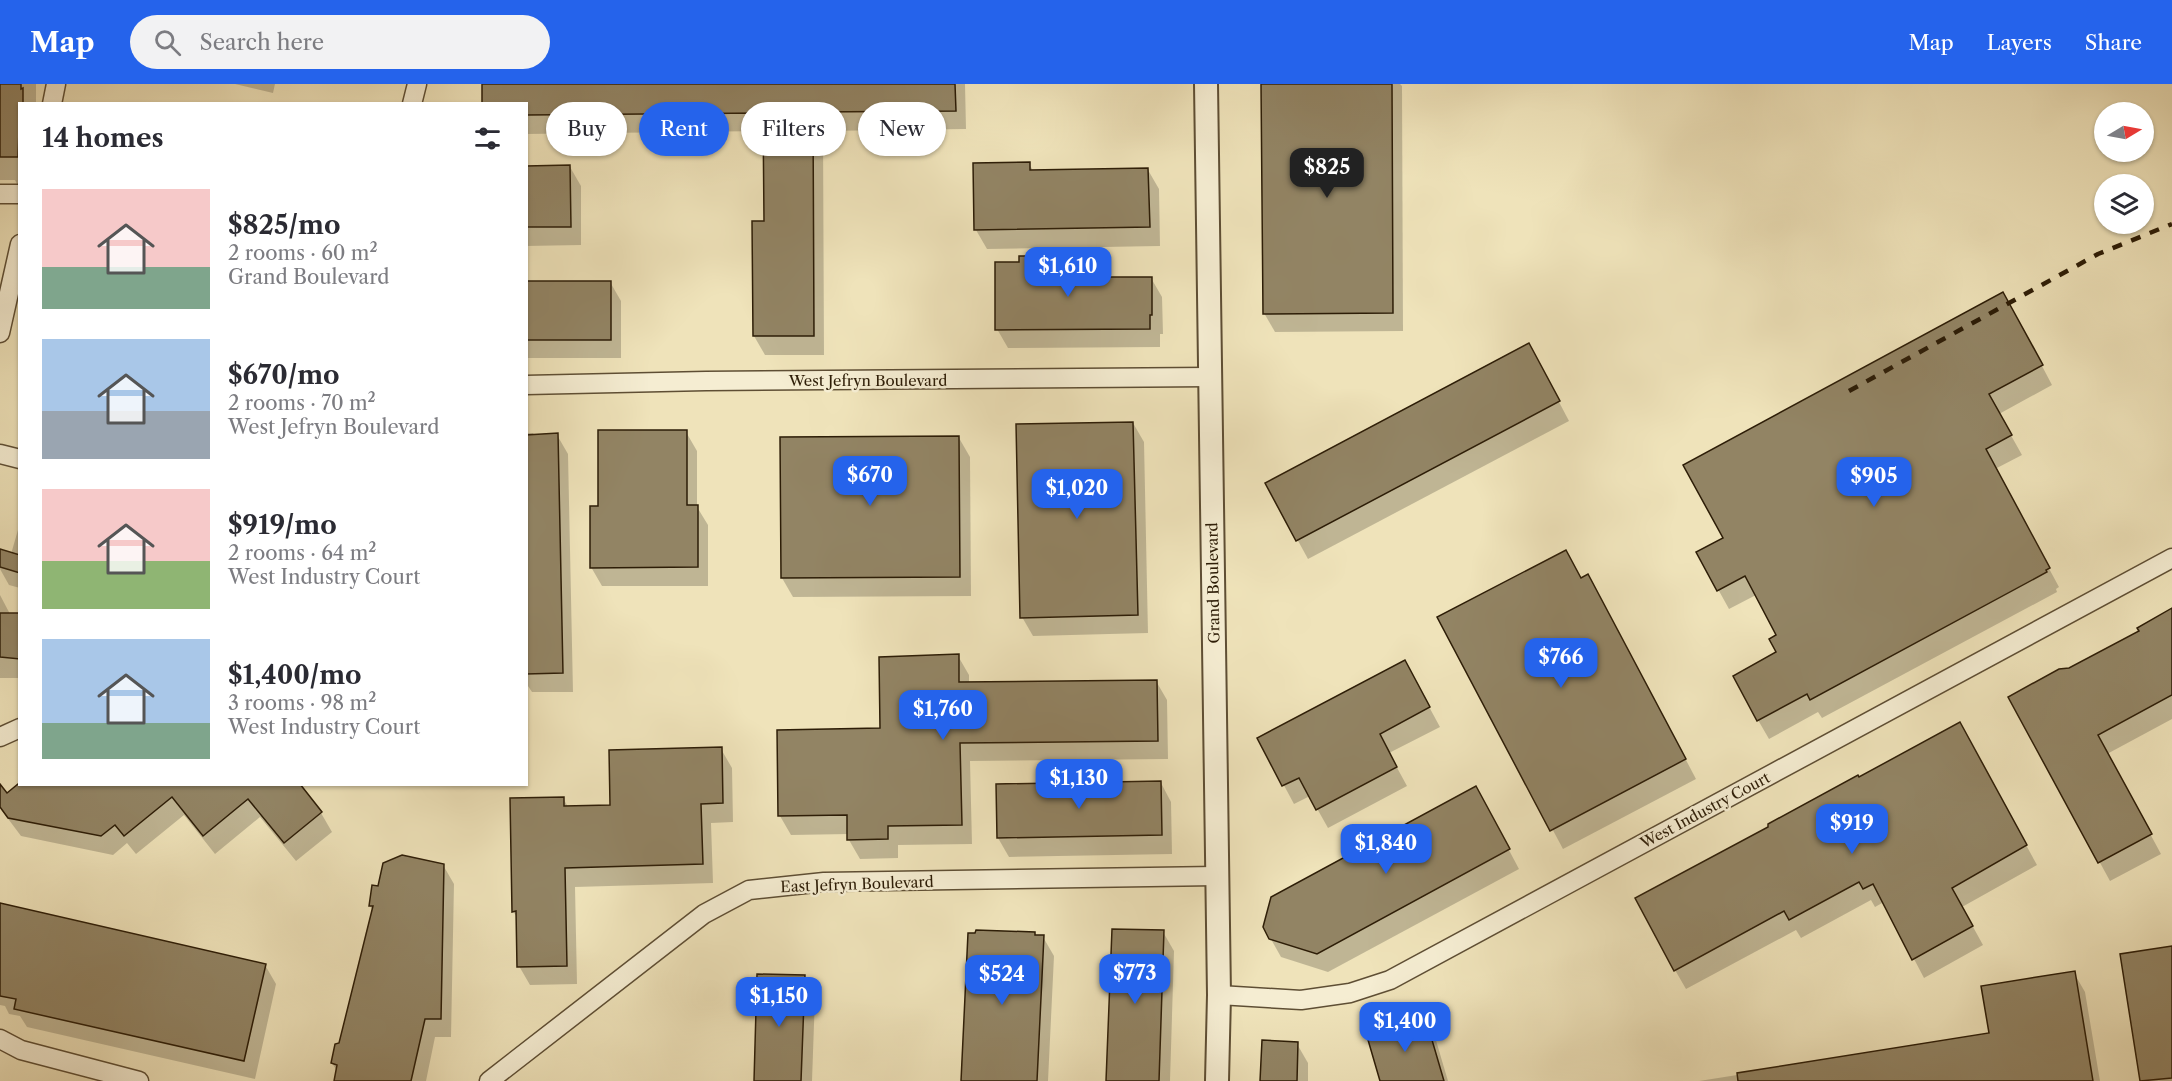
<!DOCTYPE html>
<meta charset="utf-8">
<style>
:root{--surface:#fff;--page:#f2f2f3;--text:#2b2b33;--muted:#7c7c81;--accent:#2563eb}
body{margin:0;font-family:"Libre Caslon Text",serif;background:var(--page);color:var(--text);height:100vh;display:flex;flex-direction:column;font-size:22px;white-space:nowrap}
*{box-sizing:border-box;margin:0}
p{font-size:20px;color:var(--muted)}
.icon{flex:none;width:33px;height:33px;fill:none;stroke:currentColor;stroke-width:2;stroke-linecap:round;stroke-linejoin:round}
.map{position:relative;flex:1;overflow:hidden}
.sheet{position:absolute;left:18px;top:18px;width:510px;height:684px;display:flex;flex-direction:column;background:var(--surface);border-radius:0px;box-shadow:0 2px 4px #0004}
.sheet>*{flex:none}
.guide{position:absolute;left:546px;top:18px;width:570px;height:54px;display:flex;gap:12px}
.needle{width:39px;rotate:80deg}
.tools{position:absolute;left:2094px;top:18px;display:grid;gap:12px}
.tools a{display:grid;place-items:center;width:60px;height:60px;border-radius:50%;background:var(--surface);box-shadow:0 2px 4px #0004;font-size:30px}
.price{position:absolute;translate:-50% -51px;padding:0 14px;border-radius:12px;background:var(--accent);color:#fff;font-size:20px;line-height:39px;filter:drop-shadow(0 2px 3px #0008)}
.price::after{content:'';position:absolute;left:50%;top:36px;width:18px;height:14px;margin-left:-9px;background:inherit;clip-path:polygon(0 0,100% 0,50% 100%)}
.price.selected{background:#222;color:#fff}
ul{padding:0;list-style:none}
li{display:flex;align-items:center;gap:18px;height:150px;padding:0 24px}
li span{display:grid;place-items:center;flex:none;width:168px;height:120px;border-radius:0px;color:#555}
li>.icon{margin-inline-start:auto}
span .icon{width:72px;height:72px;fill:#fffc;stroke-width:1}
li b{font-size:26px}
h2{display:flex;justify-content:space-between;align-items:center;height:72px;padding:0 24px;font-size:26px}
.pill{padding:0 21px;border-radius:27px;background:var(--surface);box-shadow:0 2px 4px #0004;font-size:21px;line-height:54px}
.pill.selected{background:var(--accent);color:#fff}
header{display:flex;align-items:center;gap:36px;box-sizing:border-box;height:84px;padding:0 30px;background:var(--accent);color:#fff}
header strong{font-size:28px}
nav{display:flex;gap:33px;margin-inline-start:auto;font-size:21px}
.search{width:420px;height:54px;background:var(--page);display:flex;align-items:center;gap:15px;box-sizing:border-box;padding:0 21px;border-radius:33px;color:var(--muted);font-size:22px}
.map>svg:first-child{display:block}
.shadow{fill:#0003}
.building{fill:#928464;stroke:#2d1d07;stroke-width:1.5}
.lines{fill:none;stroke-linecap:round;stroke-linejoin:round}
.minor-casing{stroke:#5e4e34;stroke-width:21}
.tertiary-casing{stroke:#5e4e34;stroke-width:26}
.minor{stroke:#f5edd2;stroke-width:18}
.tertiary{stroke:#f5edd2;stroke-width:22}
.rail{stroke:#2d1d07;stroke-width:4.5;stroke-dasharray:10 10;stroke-linecap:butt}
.labels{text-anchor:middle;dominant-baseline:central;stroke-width:5;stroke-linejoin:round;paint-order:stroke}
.street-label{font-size:15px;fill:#2d1d07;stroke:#f5edd2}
</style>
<header>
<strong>Map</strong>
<div class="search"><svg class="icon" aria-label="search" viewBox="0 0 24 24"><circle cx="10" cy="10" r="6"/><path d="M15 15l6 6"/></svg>Search here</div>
<nav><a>Map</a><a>Layers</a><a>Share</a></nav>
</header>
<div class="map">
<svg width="2172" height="997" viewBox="0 0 2172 997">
<rect width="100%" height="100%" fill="#efe3ba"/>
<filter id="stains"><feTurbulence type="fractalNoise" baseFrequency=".00333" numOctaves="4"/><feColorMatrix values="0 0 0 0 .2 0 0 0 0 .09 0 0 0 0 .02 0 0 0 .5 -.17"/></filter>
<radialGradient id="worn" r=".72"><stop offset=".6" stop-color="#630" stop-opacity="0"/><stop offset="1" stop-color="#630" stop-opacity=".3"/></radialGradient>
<!-- shadow -->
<g class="shadow">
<path d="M 0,0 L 36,0 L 36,20 L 20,20 L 20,100 L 17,100 L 15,96 L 0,96 Z"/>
<path d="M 235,0 L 275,0 L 273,9 Z"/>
<path d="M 483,0 L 965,0 L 966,45 L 823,47 L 824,271 L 765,271 L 754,252 L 754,138 L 765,139 L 764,47 L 526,50 L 526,20 Z"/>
<path d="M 1262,0 L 1400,0 L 1402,2 L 1403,247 L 1275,248 L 1264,229 Z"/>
<path d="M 1029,80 L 1034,88 L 1148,86 L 1159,105 L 1160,162 L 987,165 L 976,146 Z"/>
<path d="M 526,83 L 570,83 L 581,102 L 581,161 L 526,162 Z"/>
<path d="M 1034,174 L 1037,179 L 1074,179 L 1083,195 L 1151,194 L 1162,213 L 1163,250 L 1160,250 L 1160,263 L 1008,264 L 997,245 L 1021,179 Z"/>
<path d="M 526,198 L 610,198 L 621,217 L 621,274 L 526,274 Z"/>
<path d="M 2014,229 L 2052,301 L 1999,330 L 2022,371 L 1995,385 L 2059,503 L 2056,505 L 2057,508 L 1822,634 L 1818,628 L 1769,655 L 1758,636 L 1778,569 L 1778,552 L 1756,511 L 1729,525 L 1698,469 L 1725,455 Z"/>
<path d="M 1539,280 L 1569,337 L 1308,475 L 1267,400 Z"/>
<path d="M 1133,339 L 1144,358 L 1148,549 L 1033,552 L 1022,533 Z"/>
<path d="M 686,348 L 697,367 L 697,423 L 708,441 L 708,502 L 602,502 L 591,483 L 600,423 Z"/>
<path d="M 526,349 L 533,349 L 535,352 L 557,351 L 568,370 L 573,608 L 532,608 L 526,599 Z"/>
<path d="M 959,354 L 970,373 L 971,512 L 793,513 L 782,494 Z"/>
<path d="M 20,439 L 20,504 L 9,501 L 0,485 L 0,476 L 11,470 Z"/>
<path d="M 1581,496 L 1599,511 L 1696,695 L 1563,765 L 1439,534 Z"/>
<path d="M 0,511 L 10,530 L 20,530 L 20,594 L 0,594 Z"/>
<path d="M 2172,526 L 2172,635 L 2107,670 L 2161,770 L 2110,797 L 2010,614 L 2070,586 L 2141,548 Z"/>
<path d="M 958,572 L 969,591 L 969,599 L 1156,597 L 1167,616 L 1168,675 L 970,677 L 972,760 L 898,761 L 898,774 L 860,775 L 849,756 L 849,750 L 791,751 L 780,732 L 881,645 Z"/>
<path d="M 1415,597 L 1440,643 L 1389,669 L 1407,702 L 1328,744 L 1310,712 L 1294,720 L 1259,655 Z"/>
<path d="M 1970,659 L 2037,781 L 1962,823 L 1983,861 L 1924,894 L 1884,818 L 1875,823 L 1871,816 L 1801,854 L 1796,846 L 1686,905 L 1675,886 Z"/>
<path d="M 721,665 L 732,684 L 733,738 L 711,739 L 713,799 L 575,803 L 577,900 L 530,901 L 519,882 L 518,835 L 513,827 L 563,714 L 568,723 L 612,722 Z"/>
<path d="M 1161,699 L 1171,718 L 1172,770 L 1009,773 L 998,754 Z"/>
<path d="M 298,700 L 321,729 L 332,748 L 296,777 L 260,733 L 215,770 L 184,731 L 136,770 L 127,759 L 113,771 L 21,752 L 0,724 L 0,711 Z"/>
<path d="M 1486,723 L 1519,785 L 1328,888 L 1281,873 L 1264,843 Z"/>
<path d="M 443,781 L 454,800 L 451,953 L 435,953 L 426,997 L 335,997 L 337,987 L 332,979 L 340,960 L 373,827 L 370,822 L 379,803 Z"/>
<path d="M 0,821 L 265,881 L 276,900 L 255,995 L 27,943 L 20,932 L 9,930 L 5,922 L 0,921 Z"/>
<path d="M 1163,848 L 1174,867 L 1170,997 L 1108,997 Z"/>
<path d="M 1035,850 L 1036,853 L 1043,853 L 1054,872 L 1048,997 L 963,997 Z"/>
<path d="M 2172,863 L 2172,997 L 2141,997 L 2122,871 Z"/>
<path d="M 2074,889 L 2085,908 L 2100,997 L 1699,997 L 1991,951 Z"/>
<path d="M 804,893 L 815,912 L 812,997 L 755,997 Z"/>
<path d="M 1424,934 L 1435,953 L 1448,997 L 1382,997 Z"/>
<path d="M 1297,960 L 1308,979 L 1308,997 L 1262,997 Z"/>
</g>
<!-- building -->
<g class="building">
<path d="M 0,0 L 21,0 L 21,5 L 23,4 L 23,20 L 20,20 L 18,73 L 0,73 Z"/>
<path d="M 482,0 L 955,0 L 956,27 L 813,28 L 814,252 L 753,252 L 752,137 L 764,137 L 763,29 L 526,31 L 526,20 L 482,20 Z"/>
<path d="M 1261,0 L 1392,0 L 1393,229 L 1263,230 Z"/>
<path d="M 1030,78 L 1030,86 L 1148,84 L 1150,143 L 974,146 L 973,79 Z"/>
<path d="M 570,81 L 571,143 L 526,143 L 526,82 Z"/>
<path d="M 1019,172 L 1035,172 L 1035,178 L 1075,177 L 1075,193 L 1152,193 L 1152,231 L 1150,231 L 1150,245 L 995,246 L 995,178 L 1019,178 Z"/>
<rect x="526" y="197" width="85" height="59"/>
<path d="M 2003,208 L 2043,281 L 1989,310 L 2012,351 L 1986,365 L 2050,484 L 2046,486 L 2047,488 L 1810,616 L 1807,610 L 1757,637 L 1733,592 L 1776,568 L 1769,555 L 1776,551 L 1745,492 L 1717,507 L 1696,468 L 1723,454 L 1683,381 Z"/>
<path d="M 1529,259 L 1560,317 L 1296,457 L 1265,399 Z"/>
<path d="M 1133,338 L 1138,531 L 1020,534 L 1016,340 Z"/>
<path d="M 598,346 L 687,346 L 687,421 L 698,421 L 698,483 L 590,484 L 590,422 L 598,422 Z"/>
<path d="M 558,349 L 563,589 L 526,590 L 526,351 Z"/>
<path d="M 959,352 L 960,493 L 781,494 L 780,353 Z"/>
<path d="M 0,465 L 20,471 L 20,489 L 0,483 Z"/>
<path d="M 1566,466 L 1581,494 L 1588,490 L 1686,675 L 1550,747 L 1437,533 Z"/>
<path d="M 2172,524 L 2172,611 L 2098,651 L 2152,750 L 2098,779 L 2008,613 L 2059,585 L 2069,584 L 2139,547 L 2137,544 Z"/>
<path d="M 0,529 L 20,529 L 20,575 L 0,573 Z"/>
<path d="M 959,570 L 959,598 L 1157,596 L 1158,657 L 960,659 L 962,741 L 888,742 L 888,755 L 847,756 L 847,731 L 778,732 L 777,646 L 880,644 L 879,573 Z"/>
<path d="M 1405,576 L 1430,623 L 1380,650 L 1397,683 L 1316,726 L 1299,694 L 1282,702 L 1257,654 Z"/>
<path d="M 1960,638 L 2027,761 L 1952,804 L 1973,842 L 1912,876 L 1873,800 L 1863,805 L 1859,798 L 1789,836 L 1784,827 L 1674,887 L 1635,814 L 1768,743 L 1768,740 L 1858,691 L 1859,693 Z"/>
<path d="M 722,663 L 723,719 L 701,720 L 703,780 L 565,784 L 567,882 L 517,883 L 516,827 L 512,828 L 510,714 L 564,713 L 564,722 L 610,721 L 609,666 Z"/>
<path d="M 1161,697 L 1162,751 L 997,754 L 996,700 Z"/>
<path d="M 0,700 L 7,709 L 18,700 L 300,700 L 322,728 L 284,759 L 248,715 L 203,752 L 172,713 L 124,752 L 115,741 L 101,752 L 8,734 L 0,723 Z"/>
<path d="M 1476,702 L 1510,765 L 1317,870 L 1269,855 L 1263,843 L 1271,813 Z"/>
<path d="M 402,771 L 444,780 L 441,935 L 425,935 L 411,997 L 334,997 L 337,981 L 331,979 L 335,960 L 339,959 L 373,822 L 369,822 L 372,801 L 378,802 L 383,779 Z"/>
<path d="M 0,819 L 266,880 L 244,977 L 14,925 L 16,915 L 0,912 Z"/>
<path d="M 1112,845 L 1164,846 L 1159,997 L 1106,997 Z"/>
<path d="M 976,846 L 1035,848 L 1035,851 L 1044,851 L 1037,997 L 961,997 L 968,849 L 975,849 Z"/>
<path d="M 2172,862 L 2172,994 L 2140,997 L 2120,870 Z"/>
<path d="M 2075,887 L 2093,997 L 1738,997 L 1737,989 L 1989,949 L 1981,902 Z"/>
<path d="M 757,890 L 805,891 L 801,997 L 754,997 Z"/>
<path d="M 1425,932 L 1444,997 L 1380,997 L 1366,949 Z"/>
<path d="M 1262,956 L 1298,958 L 1297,997 L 1260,997 Z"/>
</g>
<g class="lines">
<!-- minor casing -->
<g class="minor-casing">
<g id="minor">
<path d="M 52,20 L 56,0"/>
<path d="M 412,20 L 417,0"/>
<path d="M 0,110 L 20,110"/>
<path d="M 0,249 L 20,160"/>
<path d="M 526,301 L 706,297 L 1210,293"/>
<path d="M 0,370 L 20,375"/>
<path d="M 0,653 L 20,644"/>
<path d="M 1219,911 L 1301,916 L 1350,909 L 1390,896 L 2172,474"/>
<path d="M 0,955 L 21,966 L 139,997"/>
<path d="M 489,997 L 704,830 L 749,806 L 824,798 L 1216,792"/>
</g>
</g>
<!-- tertiary casing -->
<g class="tertiary-casing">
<path id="tertiary" d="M 1206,0 L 1219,911 L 1217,997"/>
</g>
<!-- minor -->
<use href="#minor" class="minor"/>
<!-- tertiary -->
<use href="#tertiary" class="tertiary"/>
<!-- rail -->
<path class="rail" d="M 1849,307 L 2098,170 L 2172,140"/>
</g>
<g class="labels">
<!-- street labels -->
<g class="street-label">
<text x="868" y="296">West Jefryn Boulevard</text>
<text transform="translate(1213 499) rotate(-91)">Grand Boulevard</text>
<text transform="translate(1705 726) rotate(-28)">West Industry Court</text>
<text transform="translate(857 800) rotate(-2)">East Jefryn Boulevard</text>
</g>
</g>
<rect width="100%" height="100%" filter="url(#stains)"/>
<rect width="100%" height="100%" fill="url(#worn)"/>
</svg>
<div class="tools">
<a><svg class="needle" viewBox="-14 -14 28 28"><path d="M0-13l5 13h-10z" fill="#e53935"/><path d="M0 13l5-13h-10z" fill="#7c7c81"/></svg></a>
<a><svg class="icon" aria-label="layers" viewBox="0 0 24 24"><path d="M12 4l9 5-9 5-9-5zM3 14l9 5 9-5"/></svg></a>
</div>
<b class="price selected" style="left:1327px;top:115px">$825</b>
<b class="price" style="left:1068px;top:214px">$1,610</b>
<b class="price" style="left:870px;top:423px">$670</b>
<b class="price" style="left:1874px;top:424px">$905</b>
<b class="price" style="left:1077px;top:436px">$1,020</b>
<b class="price" style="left:1561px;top:605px">$766</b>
<b class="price" style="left:943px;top:657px">$1,760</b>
<b class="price" style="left:1079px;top:726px">$1,130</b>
<b class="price" style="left:1852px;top:771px">$919</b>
<b class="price" style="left:1386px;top:791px">$1,840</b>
<b class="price" style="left:1135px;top:921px">$773</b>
<b class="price" style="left:1002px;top:922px">$524</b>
<b class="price" style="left:779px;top:944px">$1,150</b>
<b class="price" style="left:1405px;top:969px">$1,400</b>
<div class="guide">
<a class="pill">Buy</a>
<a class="pill selected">Rent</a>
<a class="pill">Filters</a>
<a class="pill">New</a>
</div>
<section class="sheet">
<h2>14 homes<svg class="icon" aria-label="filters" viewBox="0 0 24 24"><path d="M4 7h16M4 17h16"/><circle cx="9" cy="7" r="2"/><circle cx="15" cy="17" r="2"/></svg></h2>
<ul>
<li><span style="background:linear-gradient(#f6c9c9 65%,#7fa58c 0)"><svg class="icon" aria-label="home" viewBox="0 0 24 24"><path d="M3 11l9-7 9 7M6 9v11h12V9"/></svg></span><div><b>$825/mo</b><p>2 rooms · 60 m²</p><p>Grand Boulevard</p></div></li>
<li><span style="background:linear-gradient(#a9c7e8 60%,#9aa5b1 0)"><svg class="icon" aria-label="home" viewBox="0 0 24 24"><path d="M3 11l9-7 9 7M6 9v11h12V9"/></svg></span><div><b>$670/mo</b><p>2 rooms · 70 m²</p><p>West Jefryn Boulevard</p></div></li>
<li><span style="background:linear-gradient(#f6c9c9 60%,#8fb573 0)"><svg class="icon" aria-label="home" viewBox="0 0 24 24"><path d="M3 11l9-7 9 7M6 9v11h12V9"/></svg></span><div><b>$919/mo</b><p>2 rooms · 64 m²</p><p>West Industry Court</p></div></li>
<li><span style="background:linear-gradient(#a9c7e8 70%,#7fa58c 0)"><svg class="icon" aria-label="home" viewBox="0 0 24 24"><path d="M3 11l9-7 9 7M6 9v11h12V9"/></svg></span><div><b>$1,400/mo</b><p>3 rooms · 98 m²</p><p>West Industry Court</p></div></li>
</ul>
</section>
</div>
